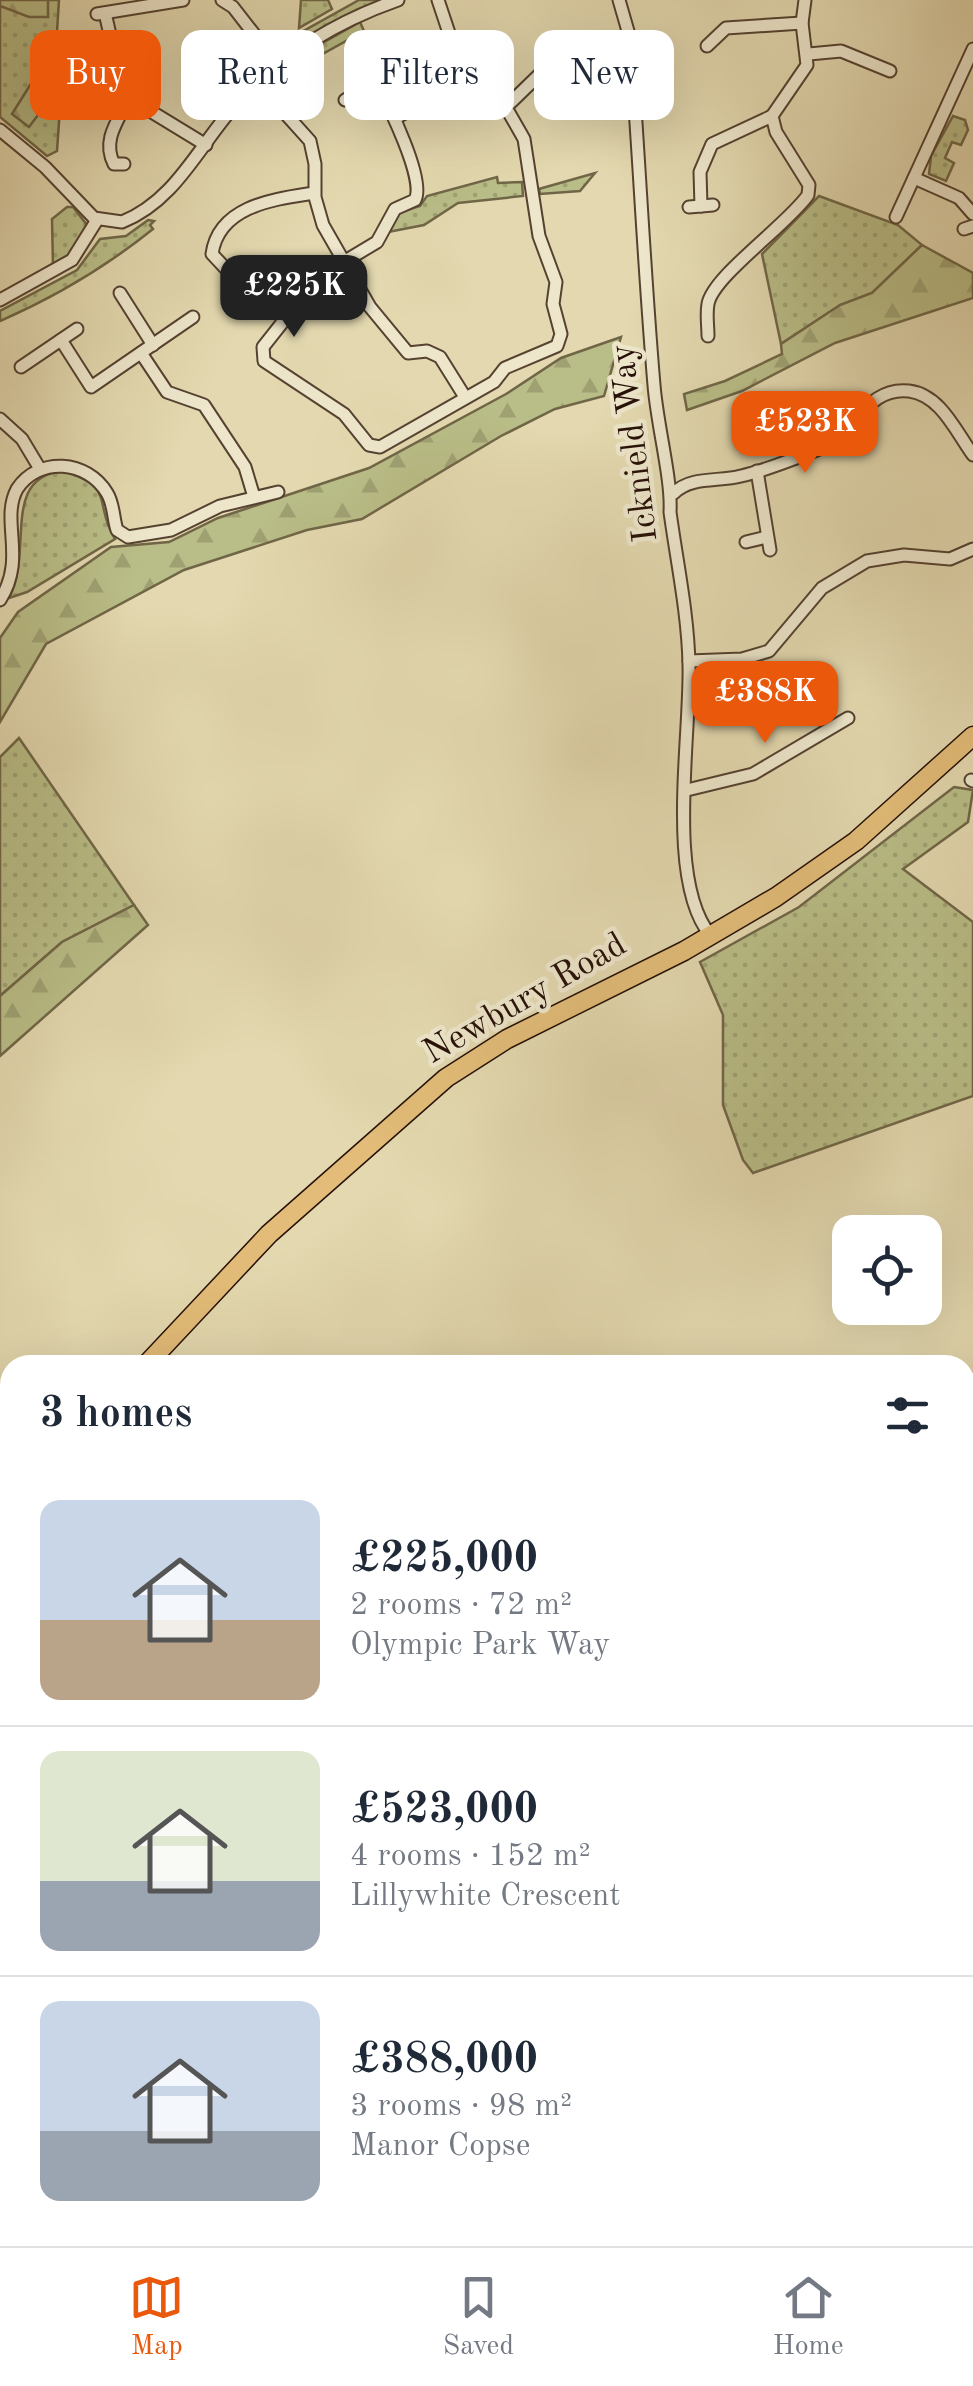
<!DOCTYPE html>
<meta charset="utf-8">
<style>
:root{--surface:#fff;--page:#f6f6f7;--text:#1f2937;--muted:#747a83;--line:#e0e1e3;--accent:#ea580c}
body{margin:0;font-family:"Old Standard TT",serif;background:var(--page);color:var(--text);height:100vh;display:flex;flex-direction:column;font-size:38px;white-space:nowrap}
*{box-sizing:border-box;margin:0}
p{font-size:32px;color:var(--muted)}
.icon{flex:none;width:55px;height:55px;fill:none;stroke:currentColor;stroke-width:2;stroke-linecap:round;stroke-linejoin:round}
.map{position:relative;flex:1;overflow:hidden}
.side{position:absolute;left:0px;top:1355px;width:975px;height:892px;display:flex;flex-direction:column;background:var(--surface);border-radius:30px 30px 0 0;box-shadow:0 10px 40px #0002}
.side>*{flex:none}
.top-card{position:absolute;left:30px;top:30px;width:915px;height:90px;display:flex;gap:20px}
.buttons{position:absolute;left:832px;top:1215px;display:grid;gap:20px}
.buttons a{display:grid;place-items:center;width:110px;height:110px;border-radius:20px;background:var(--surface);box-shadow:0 10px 40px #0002;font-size:50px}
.price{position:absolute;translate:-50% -85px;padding:0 22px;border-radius:20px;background:var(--accent);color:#fff;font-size:32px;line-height:65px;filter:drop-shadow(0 2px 5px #0008)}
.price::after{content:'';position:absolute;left:50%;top:60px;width:30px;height:22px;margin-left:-15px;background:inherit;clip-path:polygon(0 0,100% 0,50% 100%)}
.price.on{background:#222;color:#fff}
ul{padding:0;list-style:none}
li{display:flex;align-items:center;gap:30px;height:250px;padding:0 40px}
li+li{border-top:2px solid var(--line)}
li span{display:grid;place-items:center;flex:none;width:280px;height:200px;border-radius:20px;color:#555}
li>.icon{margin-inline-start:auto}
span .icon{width:120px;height:120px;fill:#fffc;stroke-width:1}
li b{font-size:42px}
h2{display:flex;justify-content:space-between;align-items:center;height:120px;padding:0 40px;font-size:42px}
.tag{padding:0 35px;border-radius:20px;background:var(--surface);box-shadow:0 10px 40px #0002;font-size:35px;line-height:90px}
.tag.on{background:var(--accent);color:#fff}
.dock{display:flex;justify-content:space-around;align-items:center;height:140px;border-top:2px solid var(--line);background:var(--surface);font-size:28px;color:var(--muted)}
.dock a{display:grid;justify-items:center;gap:5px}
.dock .on{color:var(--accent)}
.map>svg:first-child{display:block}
.grass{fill:url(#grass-dots);stroke:#706647;stroke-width:2.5}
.forest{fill:url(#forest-firs);stroke:#706647;stroke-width:2.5}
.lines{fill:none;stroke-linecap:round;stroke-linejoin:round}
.street-casing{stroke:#554231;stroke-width:15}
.primary-casing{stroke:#261007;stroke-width:21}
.street{stroke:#ede6cb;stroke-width:11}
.primary{stroke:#e2bc78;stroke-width:18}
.labels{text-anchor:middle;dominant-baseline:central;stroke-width:9;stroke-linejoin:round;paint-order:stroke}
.street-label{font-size:35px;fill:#261007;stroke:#ede6cb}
</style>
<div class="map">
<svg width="973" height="2246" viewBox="0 0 973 2246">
<defs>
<pattern id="grass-dots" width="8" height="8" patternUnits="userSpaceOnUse" patternTransform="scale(2.5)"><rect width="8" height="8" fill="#b9bd87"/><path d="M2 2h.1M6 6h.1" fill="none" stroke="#9fa173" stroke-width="1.8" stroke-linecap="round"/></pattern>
<pattern id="forest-firs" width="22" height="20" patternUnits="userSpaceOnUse" patternTransform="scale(2.5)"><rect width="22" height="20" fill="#b9bd87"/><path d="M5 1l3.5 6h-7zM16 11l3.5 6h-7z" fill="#9fa173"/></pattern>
</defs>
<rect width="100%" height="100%" fill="#e3d8af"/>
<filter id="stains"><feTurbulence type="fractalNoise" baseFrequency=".002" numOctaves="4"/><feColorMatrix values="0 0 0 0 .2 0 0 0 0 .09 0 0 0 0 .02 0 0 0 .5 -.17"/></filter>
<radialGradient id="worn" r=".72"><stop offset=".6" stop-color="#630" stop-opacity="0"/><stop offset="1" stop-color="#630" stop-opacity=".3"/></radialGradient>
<!-- grass -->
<g class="grass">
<path d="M 0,0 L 59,0 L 56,48 L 62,78 L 57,151 L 47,156 L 0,117 Z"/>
<path d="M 301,0 L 328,0 L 332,9 L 299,28 Z"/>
<path d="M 359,0 L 382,0 L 296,45 L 291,38 Z"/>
<path d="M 360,22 L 364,31 L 308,62 L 303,54 Z"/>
<path d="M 953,116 L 965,120 L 968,130 L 961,145 L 952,142 L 945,158 L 954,163 L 946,181 L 929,174 L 931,156 Z"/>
<path d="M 595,173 L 580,191 L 540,194 L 539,189 Z"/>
<path d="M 497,177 L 498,183 L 522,182 L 523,196 L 458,203 L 424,225 L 388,232 L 398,213 L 420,206 L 427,196 Z"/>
<path d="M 819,196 L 898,225 L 922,245 L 872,293 L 840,305 L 781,344 L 762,254 Z"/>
<path d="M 67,207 L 73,207 L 87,225 L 73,253 L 53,267 L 52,219 Z"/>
<path d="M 148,220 L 154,221 L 150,225 L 153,229 C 107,266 53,298 0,321 L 0,311 L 77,270 L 100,239 L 126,236 Z"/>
<path d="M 63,471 C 117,487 93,504 115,539 L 27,592 L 9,598 C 34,552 0,477 63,471 Z"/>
<path d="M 19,738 L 134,905 L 62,942 L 0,996 L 0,757 Z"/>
<path d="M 954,787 L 973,790 L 968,822 L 903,869 L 973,922 L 973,1096 L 753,1173 L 743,1160 L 723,1105 L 723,1015 L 700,962 L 799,907 Z"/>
</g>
<!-- forest -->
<g class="forest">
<path d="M 0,0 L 48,0 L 48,17 L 29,17 L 0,6 Z"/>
<path d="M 37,74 L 47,103 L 29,127 L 12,114 Z"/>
<path d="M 922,245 L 973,273 L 973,298 L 835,343 L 742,391 L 687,410 L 684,394 L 725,381 L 782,354 L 781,344 L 840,305 L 872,293 Z"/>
<path d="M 621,337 L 604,396 L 555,409 L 501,436 L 362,519 L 307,530 L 184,570 L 46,644 L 0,722 L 0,638 L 18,612 L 111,547 L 169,542 L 218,518 L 369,468 L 506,394 L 561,358 Z"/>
<path d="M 134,905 L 148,925 L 0,1056 L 0,996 L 62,942 Z"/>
<path d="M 0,1731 L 10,1741 L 10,1869 L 0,1878 Z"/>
<path d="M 965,1893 L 973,1895 L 973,2035 L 965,2039 Z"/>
<path d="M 10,2201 L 10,2238 L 803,2238 L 804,2246 L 0,2246 L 0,2212 Z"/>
</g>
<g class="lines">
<!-- street casing -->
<g class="street-casing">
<g id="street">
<path d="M 222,0 L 233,7 L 278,65"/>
<path d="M 619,0 L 630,38 C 639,153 644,269 654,385 C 657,425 672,479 670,512 C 677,563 688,614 689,665 C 691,735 665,882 711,936"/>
<path d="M 105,13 L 124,95 L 206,145"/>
<path d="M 97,14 L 183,0"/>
<path d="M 707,46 L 726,28 L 802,23"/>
<path d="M 809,54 L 841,51 L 890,71"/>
<path d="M 568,66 L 581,86"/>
<path d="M 257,82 L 310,141 L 315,164 L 315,197 L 323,225 L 370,307 L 408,353 L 427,351 L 440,357 L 465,397"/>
<path d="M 376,82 L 391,74"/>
<path d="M 345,100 L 376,82 C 388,104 426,180 415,200 L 395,209 L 377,242 L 347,260"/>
<path d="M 505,108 L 542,72 L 568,66 L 581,53"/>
<path d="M 396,118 L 466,76"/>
<path d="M 0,130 L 45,167 L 94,218 L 122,222 C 177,200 200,143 238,102 C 280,55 338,21 398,0"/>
<path d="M 124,164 L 114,164 C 102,141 117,122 128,100"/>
<path d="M 914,178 L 959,198 L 973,214"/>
<path d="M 314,193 C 276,199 219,205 212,254 L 241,285 L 283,313 L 282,323 L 263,347 L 264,361 L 344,414 L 369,445 L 380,447 L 494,382 L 505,368 L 557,346 L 561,334 L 553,304 L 556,282 L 539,236 L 524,139 L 508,111 L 461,69 L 438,0"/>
<path d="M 701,206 L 700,172 L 712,144 L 772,116"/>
<path d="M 689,207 L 713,205"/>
<path d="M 896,217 L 973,49"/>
<path d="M 964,229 L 973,226"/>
<path d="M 120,293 L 153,345"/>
<path d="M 0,300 L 72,260 L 97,220"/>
<path d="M 708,336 C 708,326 706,314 708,304 C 713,276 787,225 808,195 L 809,185 L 776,132 L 772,116 L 807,65 L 802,23 L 805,0"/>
<path d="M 61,340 L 91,387 L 193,317"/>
<path d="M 141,353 L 167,392 L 204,405 L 245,467 L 254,497"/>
<path d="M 21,367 L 77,329"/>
<path d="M 0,419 L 22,439 L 40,469"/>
<path d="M 757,471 L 770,550"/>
<path d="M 674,493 C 691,476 719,482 741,476 C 768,470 796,458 822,448 C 856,435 865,386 909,391 C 941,395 956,432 973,455"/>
<path d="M 746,542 L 767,537"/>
<path d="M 0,600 C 27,558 0,521 17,489 C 39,456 87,460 107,493 C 114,504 113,518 117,530 L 128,537 L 171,530 L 220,506 L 278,492"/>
<path d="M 689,661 L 742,659 L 769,651 L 822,588 L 867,561 L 904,555 L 950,559 L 973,549"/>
<path d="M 971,780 L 973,781"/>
<path d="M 687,790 L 753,774 L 848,718"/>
<path d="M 0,1961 L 10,1955"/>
<path d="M 0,1978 L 10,1985"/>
<path d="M 0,2098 L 10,2100"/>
</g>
</g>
<!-- primary casing -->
<g class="primary-casing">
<g id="primary">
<path d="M 146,1365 L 269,1234 L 446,1078 L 507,1039 L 684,951 L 776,897 L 856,841 L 973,736"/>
<path d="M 0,1539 L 10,1529"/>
</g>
</g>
<!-- street -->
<use href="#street" class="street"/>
<!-- primary -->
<use href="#primary" class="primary"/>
</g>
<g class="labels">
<!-- street labels -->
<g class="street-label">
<text transform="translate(635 443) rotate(-97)">Icknield Way</text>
<text transform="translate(525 999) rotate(-30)">Newbury Road</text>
</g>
</g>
<rect width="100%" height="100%" filter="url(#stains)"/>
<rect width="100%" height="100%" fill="url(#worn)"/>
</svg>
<div class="buttons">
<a><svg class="icon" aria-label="locate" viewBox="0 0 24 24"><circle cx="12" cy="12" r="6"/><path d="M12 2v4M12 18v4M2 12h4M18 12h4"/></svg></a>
</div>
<b class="price on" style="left:294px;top:340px">£225K</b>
<b class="price" style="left:805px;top:476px">£523K</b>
<b class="price" style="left:765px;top:746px">£388K</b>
<div class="top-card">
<a class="tag on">Buy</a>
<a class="tag">Rent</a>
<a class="tag">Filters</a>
<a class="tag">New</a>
</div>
<section class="side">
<h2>3 homes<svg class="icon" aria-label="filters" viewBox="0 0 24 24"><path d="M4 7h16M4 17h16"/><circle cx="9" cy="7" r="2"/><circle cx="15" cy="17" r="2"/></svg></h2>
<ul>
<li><span style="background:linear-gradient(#c9d6e8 60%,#b9a48a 0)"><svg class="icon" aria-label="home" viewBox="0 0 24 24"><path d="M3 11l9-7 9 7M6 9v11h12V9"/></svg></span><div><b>£225,000</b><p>2 rooms · 72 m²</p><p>Olympic Park Way</p></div></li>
<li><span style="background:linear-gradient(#dfe7d0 65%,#9aa5b1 0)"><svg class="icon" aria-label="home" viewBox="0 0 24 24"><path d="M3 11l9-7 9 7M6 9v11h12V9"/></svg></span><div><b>£523,000</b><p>4 rooms · 152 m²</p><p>Lillywhite Crescent</p></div></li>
<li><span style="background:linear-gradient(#c9d6e8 65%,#9aa5b1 0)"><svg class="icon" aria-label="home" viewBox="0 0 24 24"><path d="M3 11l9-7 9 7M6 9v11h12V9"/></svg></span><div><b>£388,000</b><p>3 rooms · 98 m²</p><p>Manor Copse</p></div></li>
</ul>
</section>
</div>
<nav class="dock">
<a class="on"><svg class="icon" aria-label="map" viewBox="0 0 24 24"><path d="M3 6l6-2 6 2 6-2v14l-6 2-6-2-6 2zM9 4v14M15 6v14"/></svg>Map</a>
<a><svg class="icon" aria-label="saved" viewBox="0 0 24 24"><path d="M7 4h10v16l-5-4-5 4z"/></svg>Saved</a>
<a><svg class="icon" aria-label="home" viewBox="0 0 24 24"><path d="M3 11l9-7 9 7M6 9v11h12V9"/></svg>Home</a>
</nav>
